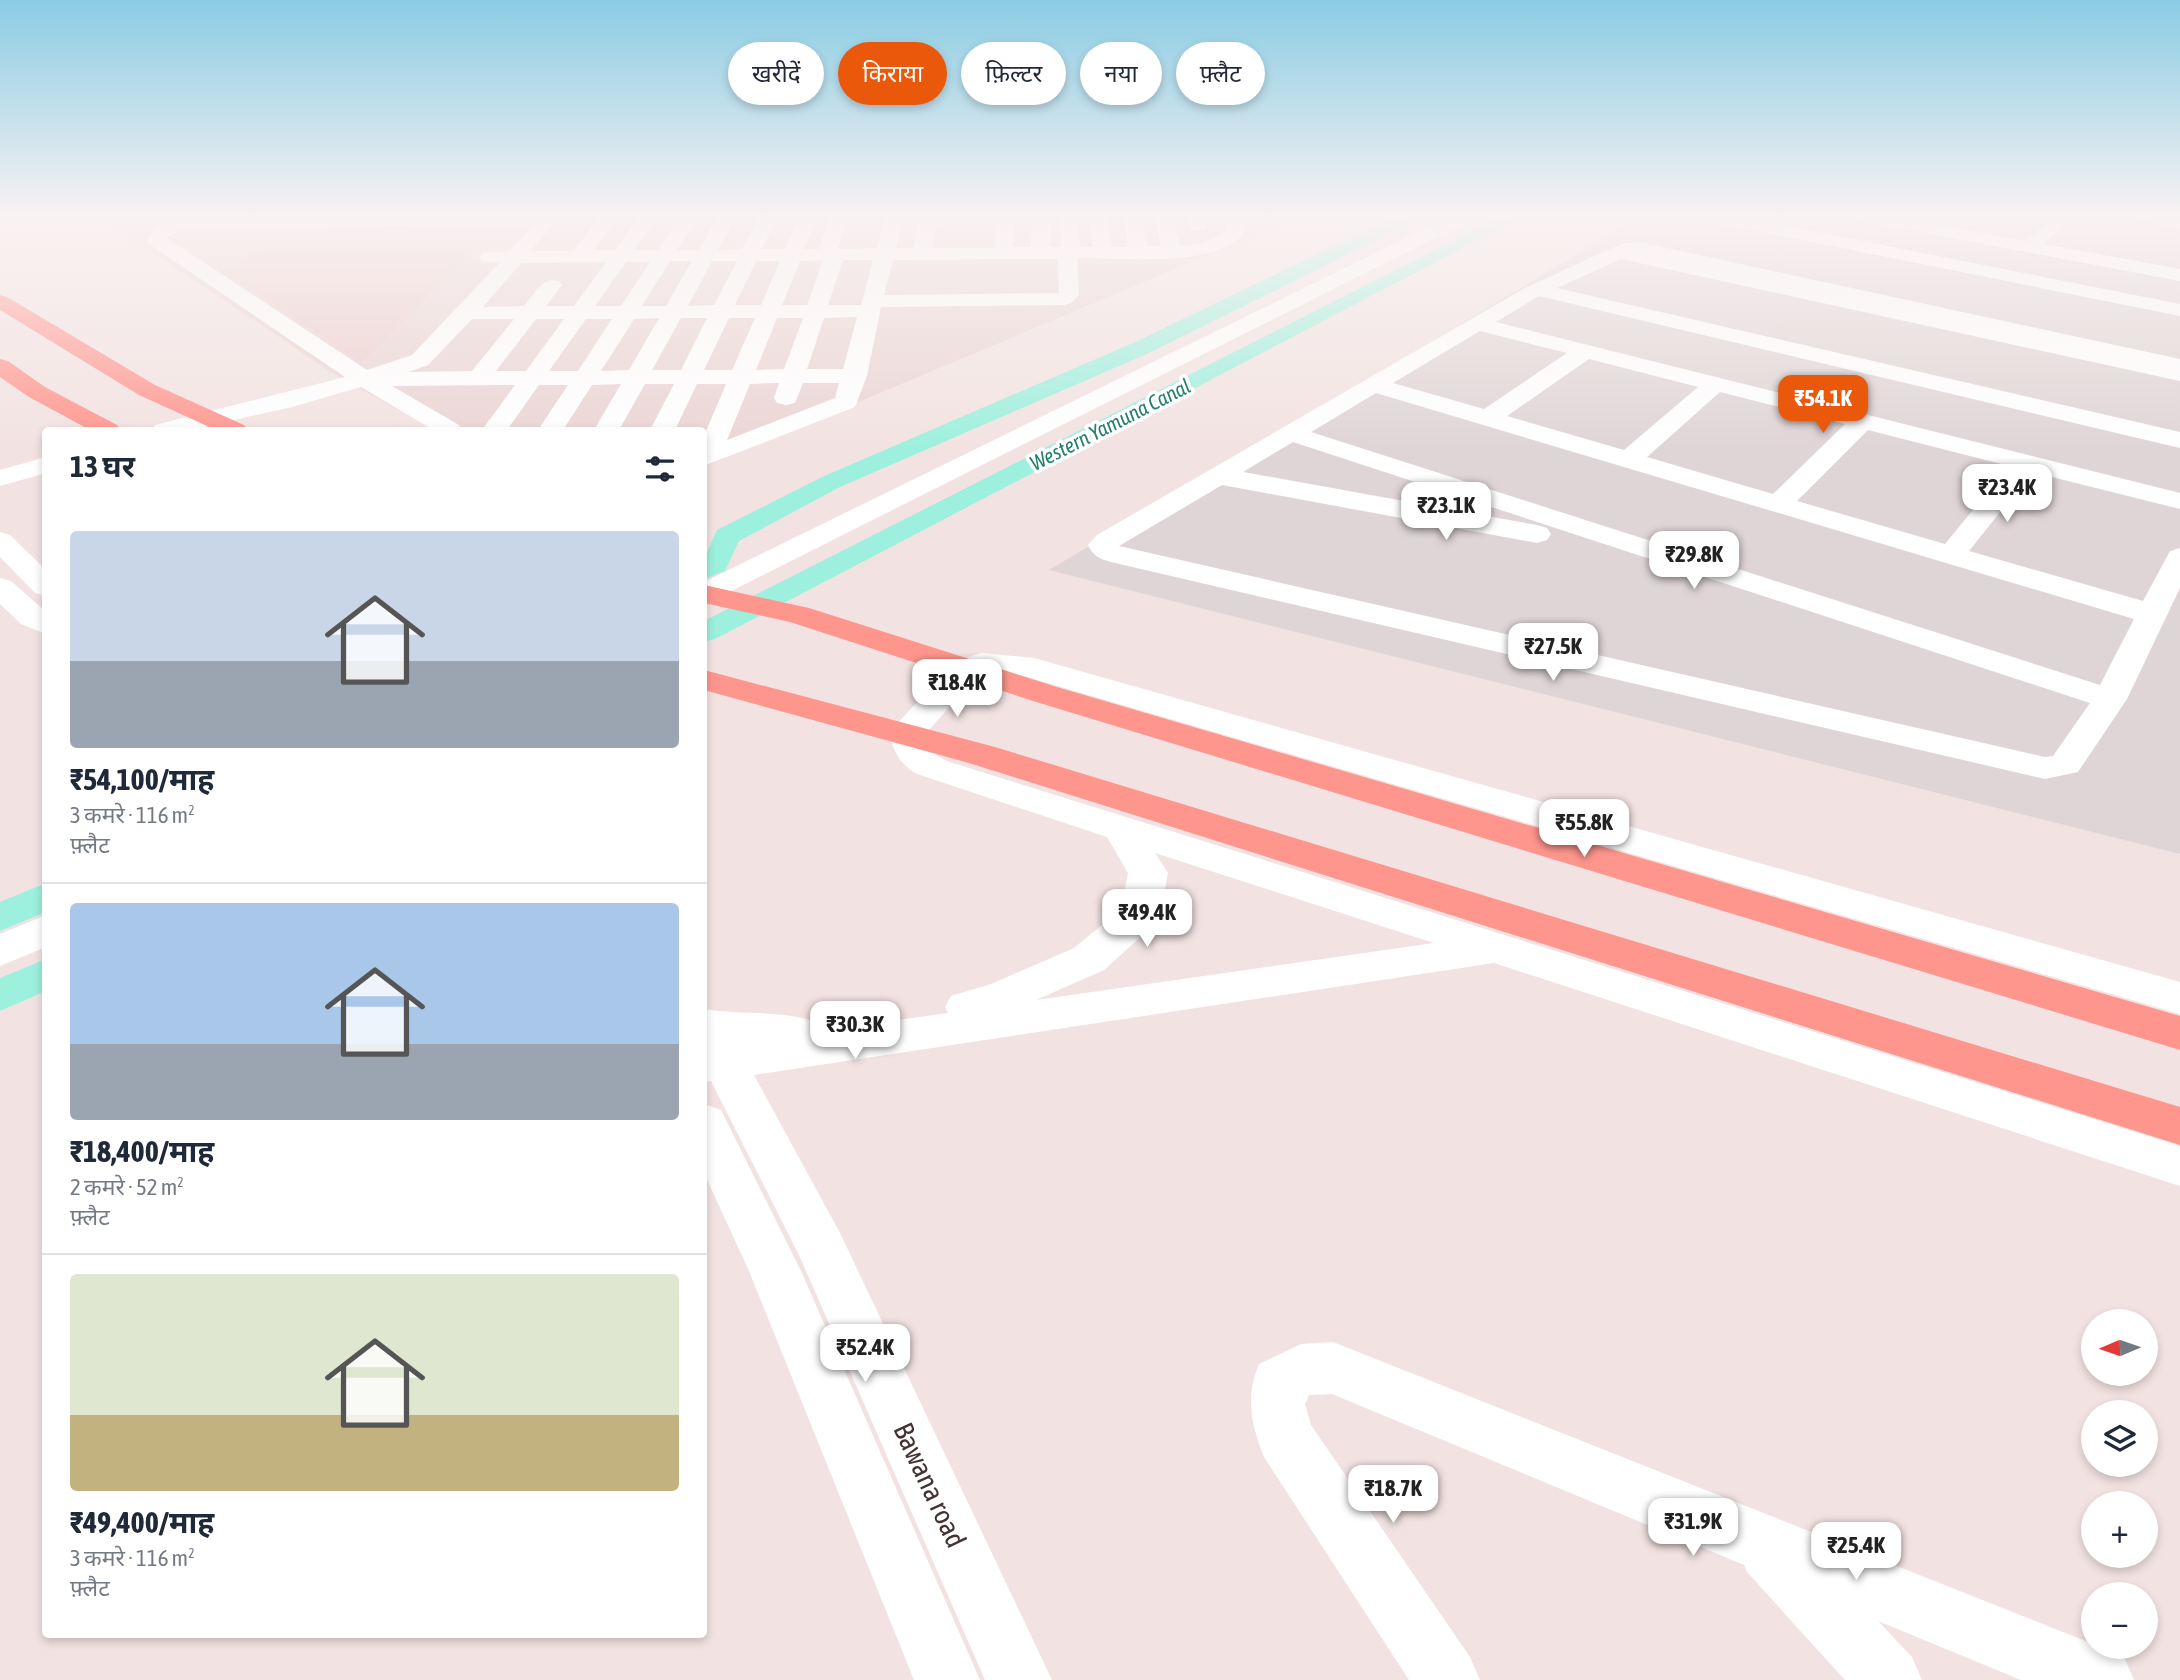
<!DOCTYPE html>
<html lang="hi">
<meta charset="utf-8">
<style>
:root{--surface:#fff;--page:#f2f2f3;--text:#1f2937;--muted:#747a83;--line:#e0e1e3;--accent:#ea580c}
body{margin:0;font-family:"Asap Condensed","Noto Sans Devanagari",sans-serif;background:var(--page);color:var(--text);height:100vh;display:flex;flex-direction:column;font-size:26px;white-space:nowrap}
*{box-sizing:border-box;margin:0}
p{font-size:23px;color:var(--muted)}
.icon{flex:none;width:38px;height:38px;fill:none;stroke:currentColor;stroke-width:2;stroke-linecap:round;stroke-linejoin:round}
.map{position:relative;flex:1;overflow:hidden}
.side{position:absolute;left:42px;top:427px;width:665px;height:1211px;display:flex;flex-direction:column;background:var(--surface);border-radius:7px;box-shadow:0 4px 10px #0003}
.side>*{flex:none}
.top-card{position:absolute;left:728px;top:42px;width:665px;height:63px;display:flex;gap:14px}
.needle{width:46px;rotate:268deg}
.tools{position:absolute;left:2081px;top:1309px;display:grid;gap:14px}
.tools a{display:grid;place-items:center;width:77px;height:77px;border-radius:50%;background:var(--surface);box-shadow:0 4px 10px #0003;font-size:35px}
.price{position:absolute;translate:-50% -60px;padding:0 16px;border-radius:14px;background:#fff;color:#222;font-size:23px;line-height:46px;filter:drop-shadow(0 2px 4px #0008)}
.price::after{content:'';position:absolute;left:50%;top:42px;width:21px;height:16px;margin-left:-10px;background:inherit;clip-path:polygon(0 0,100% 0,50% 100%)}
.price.selected{background:var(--accent);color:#fff}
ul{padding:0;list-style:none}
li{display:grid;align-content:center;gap:14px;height:371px;padding:0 28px}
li+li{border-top:2px solid var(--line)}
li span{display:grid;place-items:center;height:217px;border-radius:7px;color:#555}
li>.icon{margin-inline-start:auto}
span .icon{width:126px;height:126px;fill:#fffc;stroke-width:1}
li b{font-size:30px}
h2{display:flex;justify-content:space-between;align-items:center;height:84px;padding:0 28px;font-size:30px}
.chip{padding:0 24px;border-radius:32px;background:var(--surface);box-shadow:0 4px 10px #0003;font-size:24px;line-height:63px}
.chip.selected{background:var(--accent);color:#fff}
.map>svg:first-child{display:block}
.residential{fill:#ead5d4}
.industrial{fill:#e0d5d6}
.education{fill:#ebcecc}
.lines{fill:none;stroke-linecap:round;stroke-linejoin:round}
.canal{fill:#9df0dd;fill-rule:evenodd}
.minor{fill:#fff;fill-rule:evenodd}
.major{fill:#ff968e;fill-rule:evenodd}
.labels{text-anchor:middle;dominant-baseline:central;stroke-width:7;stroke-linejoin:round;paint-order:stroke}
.far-water-label{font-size:21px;font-style:italic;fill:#24806b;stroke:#fff}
.near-street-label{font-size:28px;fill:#433333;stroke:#fff}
</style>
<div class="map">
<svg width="2180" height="1680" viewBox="0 0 2180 1680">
<rect width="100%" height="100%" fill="#f2e3e2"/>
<!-- residential -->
<path class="residential" d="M 97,215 L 1303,215 L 704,467 L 704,430 L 434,430 L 331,372 Z"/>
<!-- industrial -->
<path class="industrial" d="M 1643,215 L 2180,215 L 2180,854 L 1049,570 Z"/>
<!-- education -->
<path class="education" d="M 475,248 L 362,363 L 227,273 L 260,249 Z"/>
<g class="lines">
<!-- canal -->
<g class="canal">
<path d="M 1399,215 L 1422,215 L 1419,219 L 1149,353 L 840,487 L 739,541 L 725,571 L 704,579 L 704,559 L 717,530 L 822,477 L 1133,343 Z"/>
<path d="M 1504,215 L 1526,215 L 715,639 L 704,642 L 704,621 Z"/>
<path d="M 46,883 L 46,912 L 0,931 L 0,902 Z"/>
<path d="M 46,959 L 46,991 L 0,1011 L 0,978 Z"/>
</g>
<!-- minor -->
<g class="minor">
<path d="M 177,215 L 198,215 L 196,217 L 530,216 L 533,220 L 524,225 L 181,228 L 167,238 L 367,370 L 412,355 L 499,263 L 482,261 L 479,257 L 482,253 L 510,251 L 542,215 L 561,215 L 531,251 L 574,251 L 600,215 L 618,215 L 594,250 L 615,250 L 641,215 L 659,215 L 634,250 L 658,250 L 681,215 L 699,215 L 677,250 L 699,250 L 719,215 L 737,215 L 718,250 L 742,249 L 760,215 L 778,215 L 762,249 L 785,249 L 800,215 L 818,215 L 804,249 L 819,249 L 830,215 L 848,215 L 838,249 L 877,248 L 886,215 L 904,215 L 896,248 L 913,248 L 921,215 L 939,215 L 932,248 L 994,248 L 998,215 L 1016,215 L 1013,247 L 1031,247 L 1032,215 L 1050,215 L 1051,247 L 1061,247 L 1060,215 L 1078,215 L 1080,247 L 1092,247 L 1089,215 L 1107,215 L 1111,247 L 1128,247 L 1123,215 L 1141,215 L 1147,246 L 1161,246 L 1154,215 L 1172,215 L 1180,246 C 1197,244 1212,242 1226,231 L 1223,215 L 1241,215 L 1245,232 C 1218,269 1119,258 1077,258 L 1079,295 L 1071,303 L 1064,305 L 881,307 L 867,376 L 855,407 L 704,466 L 704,436 L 726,384 L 697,384 L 675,430 L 650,430 L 674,384 L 645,384 L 619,430 L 594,430 L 621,384 L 592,385 L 563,430 L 538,430 L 568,385 L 539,385 L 507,430 L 482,430 L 515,385 L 392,386 L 459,425 L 462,430 L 433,430 L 361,387 L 292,407 L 190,430 L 152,430 L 155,425 L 345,377 L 149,244 L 147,240 L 153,230 ZM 1041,259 L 1058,259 L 1059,293 L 884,295 L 893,260 ZM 823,260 L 807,305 L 782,305 L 800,261 ZM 843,260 L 873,260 L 861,305 L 828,305 ZM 670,261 L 692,261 L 666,306 L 642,306 ZM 712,261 L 737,261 L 714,305 L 688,306 ZM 756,261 L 780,261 L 761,305 L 735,305 ZM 606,262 L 574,306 L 546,306 L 562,285 L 559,281 C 542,276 534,294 524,306 L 483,307 L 521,263 ZM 626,262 L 650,262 L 621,306 L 595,306 ZM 857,317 L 843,369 L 807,369 L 824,318 ZM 659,318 L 629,370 L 601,371 L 634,319 ZM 681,318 L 707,318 L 681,370 L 652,370 ZM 729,318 L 755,318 L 732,370 L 704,370 ZM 777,318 L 803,318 L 784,369 L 756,370 ZM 472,319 L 514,319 L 472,371 L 408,372 L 428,365 ZM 536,319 L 564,319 L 526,371 L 496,371 ZM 586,319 L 612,319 L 578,371 L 549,371 ZM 779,383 L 774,398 L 777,403 L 786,405 L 795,403 L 803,383 L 839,383 L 835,398 L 727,440 L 750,384 Z"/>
<path d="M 1186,215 L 1204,215 L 1207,227 L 1205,231 L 1191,231 Z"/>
<path d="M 1453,215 L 1476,215 L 1473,219 L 715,599 L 704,602 L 704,582 Z"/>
<path d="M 1705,215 L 1731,215 L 2180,304 L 2180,316 L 1713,222 L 1707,221 Z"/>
<path d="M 1848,215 L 1887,215 L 2026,241 L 2054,215 L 2074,215 L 2044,244 L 2180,269 L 2180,281 L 1857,220 Z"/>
<path d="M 2131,215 L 2180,217 L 2180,227 L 2134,219 Z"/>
<path d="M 1639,242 L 2180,359 L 2180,381 L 1621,259 L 1557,288 L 2180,432 L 2180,448 L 1539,296 L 1496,322 L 2180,493 L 2180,509 L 2032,472 L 1969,551 L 2143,601 L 2170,551 L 2180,548 L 2180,588 L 2127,699 L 2078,772 L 2045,779 L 1111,562 C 1100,559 1093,556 1088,545 L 1097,535 L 1523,289 L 1621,244 ZM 1480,331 L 1567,353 L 1484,409 L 1393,383 ZM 1589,359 L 1698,387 L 1624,450 L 1507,416 ZM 1720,392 L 1845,424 L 1773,494 L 1647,457 ZM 1376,393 L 2134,619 L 2100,685 L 1311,432 ZM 1868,430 L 2009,466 L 1945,544 L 1797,501 ZM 1293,442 L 2090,703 L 2053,756 L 2045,757 L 1119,546 L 1222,485 L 1537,543 L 1547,540 L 1551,534 L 1547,528 L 1537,525 L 1243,472 Z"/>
<path d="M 46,457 L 46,473 L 0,486 L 0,470 Z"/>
<path d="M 0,532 L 10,535 L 46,570 L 46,596 L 35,593 L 0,557 Z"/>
<path d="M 0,578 L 11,581 L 46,612 L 46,634 L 21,624 L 0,604 Z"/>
<path d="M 982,653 L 1034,658 L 2180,982 L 2180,1014 L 1020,675 L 979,675 L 925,734 C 931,760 946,760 969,768 L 2180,1146 L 2180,1186 L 1494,963 L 754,1075 L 840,1233 L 1052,1680 L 985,1680 L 799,1255 L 711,1081 L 704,1082 L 704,1009 C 739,1015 778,1010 813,1021 L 818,1031 L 948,1013 L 945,1007 L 951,996 L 991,984 L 1074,948 L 1121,909 L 1128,873 L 1107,837 L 917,774 C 900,765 893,750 889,733 L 895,726 L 955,661 ZM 1155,853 L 1434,943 L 1036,1000 L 1104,970 L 1154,925 L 1160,915 L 1168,873 Z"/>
<path d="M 46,915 L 46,947 L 0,966 L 0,934 Z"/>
<path d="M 704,1104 L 721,1110 L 801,1271 L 980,1680 L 914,1680 L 749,1271 L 704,1173 Z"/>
<path d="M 1333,1342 L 2093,1644 L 2093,1647 L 2100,1647 L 2124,1657 L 2134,1680 L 2021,1680 L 1878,1621 L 1912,1657 L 1922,1680 L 1845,1680 L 1747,1572 L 1744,1565 L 1332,1394 L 1309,1395 L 1305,1404 L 1311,1425 L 1470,1657 L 1480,1680 L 1409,1680 L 1264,1457 C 1251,1424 1245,1397 1259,1364 L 1301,1344 Z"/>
</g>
<!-- major -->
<g class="major">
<path d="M 0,295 L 7,297 L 155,385 L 244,425 L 248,430 L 216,430 L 139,395 L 0,310 Z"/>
<path d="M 0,359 L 8,361 L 45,387 L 117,425 L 121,430 L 90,430 L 29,397 L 0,377 Z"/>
<path d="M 704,585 L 809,608 L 1057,687 L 2180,1016 L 2180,1050 L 1033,701 L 790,622 L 704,603 Z"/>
<path d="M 704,670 L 995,747 L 2180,1107 L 2180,1145 L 969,763 L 704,690 Z"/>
</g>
</g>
<!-- sky -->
<linearGradient id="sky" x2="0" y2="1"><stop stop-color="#8acce4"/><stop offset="0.48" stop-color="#f9f2f2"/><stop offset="1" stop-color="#f9f2f2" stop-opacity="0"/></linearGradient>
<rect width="2180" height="450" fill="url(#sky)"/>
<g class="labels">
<!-- far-water labels -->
<g class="far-water-label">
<text transform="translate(1110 424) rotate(-27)">Western Yamuna Canal</text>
</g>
<!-- near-street labels -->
<g class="near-street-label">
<text transform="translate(930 1485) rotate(65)">Bawana road</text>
</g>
</g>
</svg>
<div class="tools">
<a><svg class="needle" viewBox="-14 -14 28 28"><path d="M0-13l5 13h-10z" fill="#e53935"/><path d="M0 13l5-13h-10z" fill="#747a83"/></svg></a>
<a><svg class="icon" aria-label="layers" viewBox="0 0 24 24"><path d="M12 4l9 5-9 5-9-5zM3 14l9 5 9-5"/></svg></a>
<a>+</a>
<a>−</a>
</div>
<b class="price selected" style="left:1823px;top:435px">₹54.1K</b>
<b class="price" style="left:2007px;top:524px">₹23.4K</b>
<b class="price" style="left:1446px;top:542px">₹23.1K</b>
<b class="price" style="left:1694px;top:591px">₹29.8K</b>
<b class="price" style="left:1553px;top:683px">₹27.5K</b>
<b class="price" style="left:957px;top:719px">₹18.4K</b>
<b class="price" style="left:1584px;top:859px">₹55.8K</b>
<b class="price" style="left:1147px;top:949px">₹49.4K</b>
<b class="price" style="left:855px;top:1061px">₹30.3K</b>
<b class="price" style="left:865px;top:1384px">₹52.4K</b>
<b class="price" style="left:1393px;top:1525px">₹18.7K</b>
<b class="price" style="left:1693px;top:1558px">₹31.9K</b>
<b class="price" style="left:1856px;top:1582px">₹25.4K</b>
<div class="top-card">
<a class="chip">खरीदें</a>
<a class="chip selected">किराया</a>
<a class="chip">फ़िल्टर</a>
<a class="chip">नया</a>
<a class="chip">फ़्लैट</a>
</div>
<section class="side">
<h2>13 घर<svg class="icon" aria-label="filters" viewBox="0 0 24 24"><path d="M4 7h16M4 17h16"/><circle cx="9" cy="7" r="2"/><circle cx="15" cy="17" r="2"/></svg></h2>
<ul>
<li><span style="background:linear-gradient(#c9d6e8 60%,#9aa5b1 0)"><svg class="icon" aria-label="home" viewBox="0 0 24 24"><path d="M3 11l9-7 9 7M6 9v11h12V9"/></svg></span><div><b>₹54,100/माह</b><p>3 कमरे · 116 m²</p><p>फ़्लैट</p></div></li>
<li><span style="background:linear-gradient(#a9c7e8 65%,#9aa5b1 0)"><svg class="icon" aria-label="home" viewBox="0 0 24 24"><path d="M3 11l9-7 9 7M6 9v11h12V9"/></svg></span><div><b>₹18,400/माह</b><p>2 कमरे · 52 m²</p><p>फ़्लैट</p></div></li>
<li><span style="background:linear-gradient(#dfe7d0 65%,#c2b280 0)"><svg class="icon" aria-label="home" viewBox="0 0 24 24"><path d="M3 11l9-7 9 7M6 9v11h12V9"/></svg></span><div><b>₹49,400/माह</b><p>3 कमरे · 116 m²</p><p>फ़्लैट</p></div></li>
</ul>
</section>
</div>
